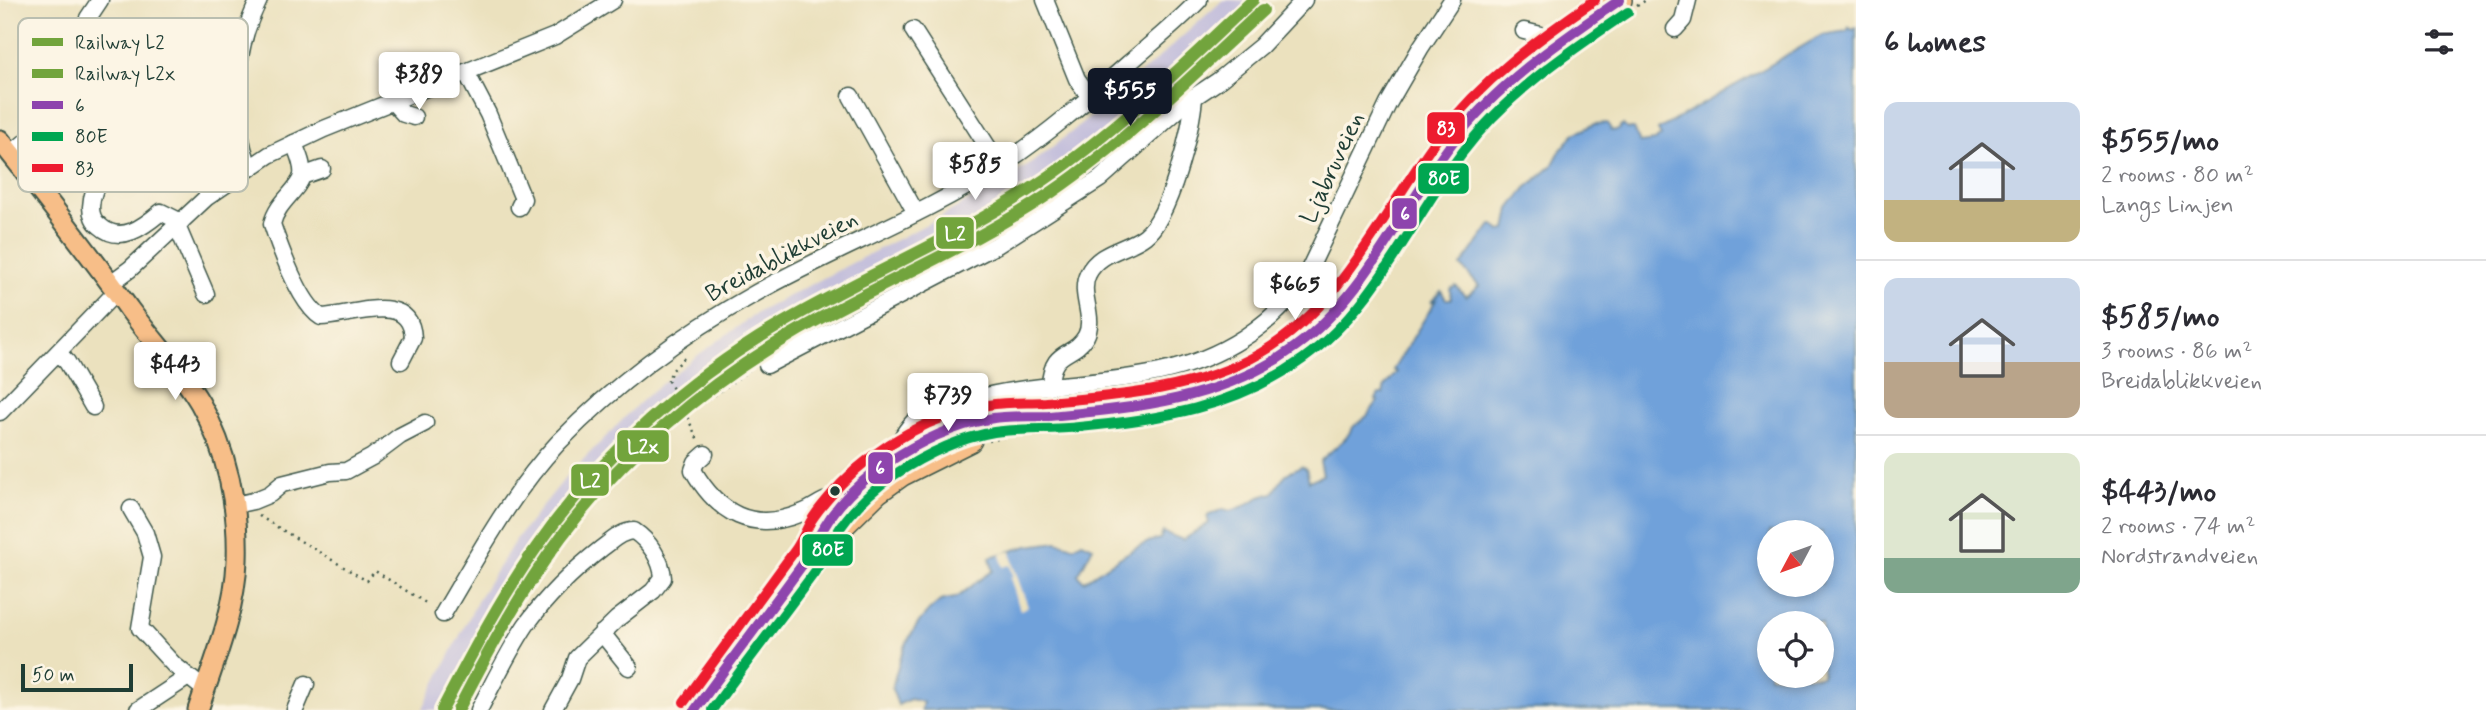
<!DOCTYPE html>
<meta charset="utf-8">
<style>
:root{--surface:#fff;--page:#f7f7f7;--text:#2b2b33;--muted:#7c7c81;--line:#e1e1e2;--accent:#111827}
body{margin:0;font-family:Mynerve,sans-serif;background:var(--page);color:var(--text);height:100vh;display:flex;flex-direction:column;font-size:26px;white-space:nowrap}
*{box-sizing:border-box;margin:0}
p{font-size:23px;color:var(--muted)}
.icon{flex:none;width:38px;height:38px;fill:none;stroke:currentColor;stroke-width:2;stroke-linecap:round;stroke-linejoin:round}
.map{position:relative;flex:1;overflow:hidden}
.sheet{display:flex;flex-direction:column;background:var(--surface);width:630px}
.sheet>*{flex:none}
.needle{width:46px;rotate:229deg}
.tools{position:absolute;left:1757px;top:520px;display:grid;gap:14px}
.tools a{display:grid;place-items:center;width:77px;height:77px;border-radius:50%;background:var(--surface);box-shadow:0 4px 10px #0003;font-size:35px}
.scale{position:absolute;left:21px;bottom:18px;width:112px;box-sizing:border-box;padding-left:7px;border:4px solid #1f3d34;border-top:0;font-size:19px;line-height:24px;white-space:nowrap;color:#1f3d34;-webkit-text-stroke:5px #fcf5e5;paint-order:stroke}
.price{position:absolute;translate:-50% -60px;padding:0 16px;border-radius:7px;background:#fff;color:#222;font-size:23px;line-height:46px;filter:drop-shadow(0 2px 4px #0008)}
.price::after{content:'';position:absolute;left:50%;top:42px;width:21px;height:16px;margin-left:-10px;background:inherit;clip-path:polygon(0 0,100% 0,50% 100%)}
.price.on{background:var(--accent);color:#fff}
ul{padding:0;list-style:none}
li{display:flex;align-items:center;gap:21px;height:175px;padding:0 28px}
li+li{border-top:2px solid var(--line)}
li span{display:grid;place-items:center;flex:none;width:196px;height:140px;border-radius:14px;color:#555}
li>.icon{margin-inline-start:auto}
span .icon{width:84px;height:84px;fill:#fffc;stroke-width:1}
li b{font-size:30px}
h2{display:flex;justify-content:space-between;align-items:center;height:84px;padding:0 28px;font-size:30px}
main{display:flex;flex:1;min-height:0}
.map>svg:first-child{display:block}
.industrial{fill:#c5c0db}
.water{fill:#70a1da;stroke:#486f87;stroke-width:2;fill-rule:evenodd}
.pier{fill:#ebe1be}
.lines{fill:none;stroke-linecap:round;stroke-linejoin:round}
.minor-casing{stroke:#3e5649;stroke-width:19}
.major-casing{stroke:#3e5649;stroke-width:23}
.highway-casing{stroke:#3e5649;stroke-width:26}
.path{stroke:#3e5649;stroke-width:2.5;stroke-dasharray:2 5;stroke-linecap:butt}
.minor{stroke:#fff;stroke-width:16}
.major{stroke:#f7be88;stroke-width:19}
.highway{stroke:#f7be88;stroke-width:23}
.bus-1-casing{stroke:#fcf5e5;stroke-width:16}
.bus-2-casing{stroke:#fcf5e5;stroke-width:16}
.bus-3-casing{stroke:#fcf5e5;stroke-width:16}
.bus-1{stroke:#8e44ad;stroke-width:10}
.bus-2{stroke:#00a651;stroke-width:10}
.bus-3{stroke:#ed1b2f;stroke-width:10}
.rail-1-casing{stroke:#fcf5e5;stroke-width:18}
.rail-2-casing{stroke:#fcf5e5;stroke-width:18}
.rail-1{stroke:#72a43c;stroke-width:12}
.rail-2{stroke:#72a43c;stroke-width:12}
.bus-dot{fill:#1f3d34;stroke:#fcf5e5;stroke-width:2.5}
.labels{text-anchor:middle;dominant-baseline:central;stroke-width:7;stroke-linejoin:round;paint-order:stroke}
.street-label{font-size:24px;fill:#1f3d34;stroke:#fcf5e5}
.key{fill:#fcf5e5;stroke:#babeb0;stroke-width:2}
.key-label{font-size:19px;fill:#1f3d34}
.line-badge{stroke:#fcf5e5;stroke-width:2.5}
.badge-label{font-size:19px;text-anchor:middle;font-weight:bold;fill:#fff}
</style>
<main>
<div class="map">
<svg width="1856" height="710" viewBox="0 0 1856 710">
<rect width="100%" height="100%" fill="#fcf5e5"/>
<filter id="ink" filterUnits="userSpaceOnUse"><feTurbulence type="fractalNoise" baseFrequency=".0143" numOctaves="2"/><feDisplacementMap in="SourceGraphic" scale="14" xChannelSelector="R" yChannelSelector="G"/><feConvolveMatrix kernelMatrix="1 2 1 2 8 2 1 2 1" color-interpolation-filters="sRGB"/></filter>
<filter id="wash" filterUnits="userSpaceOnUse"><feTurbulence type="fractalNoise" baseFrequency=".00686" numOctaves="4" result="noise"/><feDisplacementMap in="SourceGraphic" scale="28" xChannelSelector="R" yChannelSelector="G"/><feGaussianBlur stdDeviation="1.57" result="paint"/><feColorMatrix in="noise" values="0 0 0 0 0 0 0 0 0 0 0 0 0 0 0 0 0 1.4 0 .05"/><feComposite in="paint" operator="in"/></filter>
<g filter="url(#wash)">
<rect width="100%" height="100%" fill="#ebe1be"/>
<!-- industrial -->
<path class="industrial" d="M 1223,0 L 1264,0 L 1124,128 L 1051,187 L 1011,217 L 927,267 L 776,341 L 693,395 L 664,420 L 610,470 L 560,529 L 507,612 L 453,710 L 422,710 L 480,596 L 517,538 L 566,477 L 644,398 L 698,355 L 760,311 L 946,214 L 1029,165 L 1106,105 Z"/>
<!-- water -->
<path class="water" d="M 1849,27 L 1852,30 L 1856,28 L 1856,710 L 921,710 L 923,702 L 910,699 L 898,705 L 892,689 C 900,655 910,624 939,602 C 945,598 954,600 959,596 C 970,587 981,578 993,571 L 990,557 L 1028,546 L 1057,542 L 1074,547 L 1082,542 L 1093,547 L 1078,575 L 1084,581 C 1102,570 1142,540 1160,539 L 1163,532 L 1183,540 L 1209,523 L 1207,516 L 1223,509 L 1231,511 L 1244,506 L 1260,497 L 1273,493 L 1286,474 L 1301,466 L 1306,468 L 1309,481 L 1323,475 L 1320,461 L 1346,438 L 1354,426 L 1367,416 L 1378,401 L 1376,399 L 1379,394 L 1383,394 L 1385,386 L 1397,372 L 1393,370 L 1436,300 L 1431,302 L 1441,291 L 1446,299 L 1451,299 L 1450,289 L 1456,286 L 1466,297 L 1479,286 L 1461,266 L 1491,225 L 1494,225 L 1500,231 L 1506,230 L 1510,209 L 1526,188 L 1552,166 L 1560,151 L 1574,134 L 1595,124 L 1607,123 L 1612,131 L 1620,129 L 1620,126 L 1623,125 L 1627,129 L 1634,129 L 1640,143 L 1654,141 L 1661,136 L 1658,130 L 1822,35 L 1847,31 ZM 1769,532 L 1822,532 L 1822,584 L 1769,584 ZM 1769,623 L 1822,623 L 1822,676 L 1769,676 Z"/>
<!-- pier -->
<path class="pier" d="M 1011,551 L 1013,565 L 1028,607 L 1020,610 L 1010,577 L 1013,576 L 1010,565 L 1003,567 L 1000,554 Z"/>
</g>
<g filter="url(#ink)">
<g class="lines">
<!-- minor casing -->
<g class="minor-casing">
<g id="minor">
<path d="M 1045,0 L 1077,79 L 1090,97"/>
<path d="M 88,18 L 100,0"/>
<path d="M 1675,29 L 1683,20 L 1688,0"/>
<path d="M 913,30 L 1000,166"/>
<path d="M 1524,31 L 1541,35 L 1554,46"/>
<path d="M 466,72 L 488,114 L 523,199 L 519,207"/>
<path d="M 851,96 L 916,213"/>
<path d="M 394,103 L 404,114 L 414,117"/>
<path d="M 294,143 C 297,152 304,165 302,176 C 298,191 277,202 272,224 C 280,248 300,304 321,317 C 349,317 411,289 413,338 L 401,361"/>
<path d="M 11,154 L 47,124 L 76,111 C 85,115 90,121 96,128 C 125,163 92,174 91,207 C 91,214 94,222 100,226 C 121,245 144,226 161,212 L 181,222"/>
<path d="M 249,167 C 229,114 233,51 259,0"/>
<path d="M 302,176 L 322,169"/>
<path d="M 177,226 L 206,294"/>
<path d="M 111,283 L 130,269 L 206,198 L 269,155 L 324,129 L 555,36 L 613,0"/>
<path d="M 58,353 L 67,362 L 93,407"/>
<path d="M 767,365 L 997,245 L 1100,179 L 1188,101 L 1218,81 L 1261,46 L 1304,0"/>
<path d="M 1050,385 C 1052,347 1073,359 1086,336 C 1096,316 1078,294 1088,274 C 1099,251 1127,250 1145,236 C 1170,217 1192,129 1194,97"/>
<path d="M 0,412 L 117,291"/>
<path d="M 918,445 L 928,427 L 950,407"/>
<path d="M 705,454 L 696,462 L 693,470 C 718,514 753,533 801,513 C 820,506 824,495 846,499"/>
<path d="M 890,460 C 899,443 907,424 924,413 C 938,405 956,404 970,400 C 1033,382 1097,386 1160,372 C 1219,359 1276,326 1307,274 L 1388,104 L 1421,47 L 1452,0"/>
<path d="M 235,505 L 253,501 L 270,494 L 282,484 L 330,472 L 346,471 L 372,457 L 400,436 L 425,423"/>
<path d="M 131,509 L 145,533 L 152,557 L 140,628 L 174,665 L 205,690"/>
<path d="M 443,614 C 478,555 511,493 558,443 C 615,384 684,333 756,293 C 836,248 923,216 1000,166 C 1046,136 1087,100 1128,64 C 1152,43 1177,23 1199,0"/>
<path d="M 602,633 L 629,667"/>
<path d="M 138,710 L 188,677"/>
<path d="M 295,710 L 306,684"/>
<path d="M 479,710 C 494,682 508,652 526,625 C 547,596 574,570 602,548 C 612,541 621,531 634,531 C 649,541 662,560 663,578 L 653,591 L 617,619 L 577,658 L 570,679 L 553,710"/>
</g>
</g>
<!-- major casing -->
<g class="major-casing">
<path id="major" d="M 0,140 C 44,196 88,251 129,309 C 152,340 180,369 200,403 C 227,450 239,507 237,561 C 235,612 214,662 198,710"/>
</g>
<!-- highway casing -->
<g class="highway-casing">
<g id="highway">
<path d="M 835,533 L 877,492 L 902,474 L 970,440"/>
<path d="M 695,710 C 721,673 748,637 775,601 C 787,584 801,568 812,551 C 816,544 819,536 823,529 C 840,503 862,480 887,463 C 917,444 953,426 988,419 C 1006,416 1026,417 1044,416 C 1135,408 1219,404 1296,347 C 1366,296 1400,210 1452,143 C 1498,82 1558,42 1620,0"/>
</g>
</g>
<!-- path -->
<g class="path">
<path d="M 1637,6 L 1646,0"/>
<path d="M 684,358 L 671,372 L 668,381 C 682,402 687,418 698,440"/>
<path d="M 989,441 L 1003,438"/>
<path d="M 259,516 L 367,581 L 375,571 L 429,605"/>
<path d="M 455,710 L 506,619 L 562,535 L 582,511 L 639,450 L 751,369"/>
</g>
<!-- minor -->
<use href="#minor" class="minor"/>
<!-- major -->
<use href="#major" class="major"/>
<!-- highway -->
<use href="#highway" class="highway"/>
<!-- bus-1 casing -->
<g class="bus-1-casing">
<path id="bus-1" d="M 695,710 C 731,660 769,611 805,561 C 812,551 816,540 823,529 C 838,503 862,480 887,463 C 917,443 952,426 988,419 C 1008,415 1029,417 1049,416 C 1136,408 1223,400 1295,347 C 1366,296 1400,211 1452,143 C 1497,84 1559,42 1620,0"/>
</g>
<!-- bus-2 casing -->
<g class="bus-2-casing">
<path id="bus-2" d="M 712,710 C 745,664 780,619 814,573 C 822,561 828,549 835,536 C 849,513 871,491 894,475 C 923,456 959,438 994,432 C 1022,428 1051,430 1079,427 C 1158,420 1236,407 1303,359 C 1375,308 1410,222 1462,153 C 1506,94 1567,53 1628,12"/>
</g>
<!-- bus-3 casing -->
<g class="bus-3-casing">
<path id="bus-3" d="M 684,702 L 796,549 C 802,540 806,530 811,521 C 819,508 830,496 841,484 C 878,445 934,414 988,405 C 1007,402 1026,403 1046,402 C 1118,396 1196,391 1261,353 C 1346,303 1383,211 1440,135 C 1482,80 1538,39 1595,0"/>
</g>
<!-- bus-1 -->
<use href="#bus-1" class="bus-1"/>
<!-- bus-2 -->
<use href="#bus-2" class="bus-2"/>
<!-- bus-3 -->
<use href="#bus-3" class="bus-3"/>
<!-- rail-1 casing -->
<g class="rail-1-casing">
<path id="rail-1" d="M 442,710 C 471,655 500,599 536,548 C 600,456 687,379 783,323 C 869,273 962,236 1044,180 C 1120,128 1186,63 1253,0"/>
</g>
<!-- rail-2 casing -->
<g class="rail-2-casing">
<path id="rail-2" d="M 458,710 C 489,650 521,591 561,537 C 622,456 702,388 789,336 C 875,285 969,248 1052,192 C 1129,139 1195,73 1263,10"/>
</g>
<!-- rail-1 -->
<use href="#rail-1" class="rail-1"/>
<!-- rail-2 -->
<use href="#rail-2" class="rail-2"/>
</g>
</g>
<!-- markers -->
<circle class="bus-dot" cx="835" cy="491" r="6"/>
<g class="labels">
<!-- street labels -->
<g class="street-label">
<text transform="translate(1333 168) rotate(-65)">Ljabruveien</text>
<text transform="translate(782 257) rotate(-28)">Breidablikkveien</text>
</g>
</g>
<!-- legend -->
<rect x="18" y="18" width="230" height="174" rx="10" class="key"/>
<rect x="32" y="38" width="31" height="8" fill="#72a43c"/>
<rect x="32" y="69" width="31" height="9" fill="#72a43c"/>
<rect x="32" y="101" width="31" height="8" fill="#8e44ad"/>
<rect x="32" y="132" width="31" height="9" fill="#00a651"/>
<rect x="32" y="164" width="31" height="8" fill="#ed1b2f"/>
<g class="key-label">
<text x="75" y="49">Railway L2</text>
<text x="75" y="80">Railway L2x</text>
<text x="75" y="112">6</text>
<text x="75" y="143">80E</text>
<text x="75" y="175">83</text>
</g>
<g class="line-badge">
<rect x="1426" y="111" width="40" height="34" rx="7" fill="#ed1b2f"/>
<rect x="1417" y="162" width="53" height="33" rx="7" fill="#00a651"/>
<rect x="1391" y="197" width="27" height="33" rx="7" fill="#8e44ad"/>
<rect x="935" y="216" width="40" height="34" rx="7" fill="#72a43c"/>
<rect x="616" y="429" width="54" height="34" rx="7" fill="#72a43c"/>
<rect x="867" y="451" width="27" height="34" rx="7" fill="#8e44ad"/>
<rect x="570" y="463" width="40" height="34" rx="7" fill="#72a43c"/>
<rect x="801" y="533" width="53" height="34" rx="7" fill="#00a651"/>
</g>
<g class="badge-label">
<text x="1446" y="135">83</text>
<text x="1444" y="185">80E</text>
<text x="1405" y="220">6</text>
<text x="955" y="240">L2</text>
<text x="643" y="453">L2x</text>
<text x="880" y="474">6</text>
<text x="590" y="487">L2</text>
<text x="828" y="556">80E</text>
</g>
</svg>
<div class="tools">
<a><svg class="needle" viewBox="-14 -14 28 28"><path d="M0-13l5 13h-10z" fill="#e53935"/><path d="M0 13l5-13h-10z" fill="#7c7c81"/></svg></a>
<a><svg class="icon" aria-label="locate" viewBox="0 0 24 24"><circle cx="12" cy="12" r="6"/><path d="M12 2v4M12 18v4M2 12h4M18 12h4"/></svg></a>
</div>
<div class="scale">50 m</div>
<b class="price" style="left:419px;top:112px">$389</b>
<b class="price on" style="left:1130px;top:128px">$555</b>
<b class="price" style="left:975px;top:202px">$585</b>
<b class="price" style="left:1295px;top:322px">$665</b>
<b class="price" style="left:175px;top:402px">$443</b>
<b class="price" style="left:948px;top:433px">$739</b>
</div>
<section class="sheet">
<h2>6 homes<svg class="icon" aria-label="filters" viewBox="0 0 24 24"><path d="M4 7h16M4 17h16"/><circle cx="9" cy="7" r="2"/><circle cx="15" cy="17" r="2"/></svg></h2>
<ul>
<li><span style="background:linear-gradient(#c9d6e8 70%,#c2b280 0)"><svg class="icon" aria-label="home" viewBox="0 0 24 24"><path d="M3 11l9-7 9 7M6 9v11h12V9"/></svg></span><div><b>$555/mo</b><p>2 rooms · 80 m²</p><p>Langs Linjen</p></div></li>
<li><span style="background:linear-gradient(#c9d6e8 60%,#b9a48a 0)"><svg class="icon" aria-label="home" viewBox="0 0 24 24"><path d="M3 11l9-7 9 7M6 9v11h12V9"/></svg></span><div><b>$585/mo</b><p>3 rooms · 86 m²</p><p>Breidablikkveien</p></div></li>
<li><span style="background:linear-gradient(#dfe7d0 75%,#7fa58c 0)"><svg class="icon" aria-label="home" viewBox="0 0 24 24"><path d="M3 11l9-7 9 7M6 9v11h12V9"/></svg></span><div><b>$443/mo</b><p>2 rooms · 74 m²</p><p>Nordstrandveien</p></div></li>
</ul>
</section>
</main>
